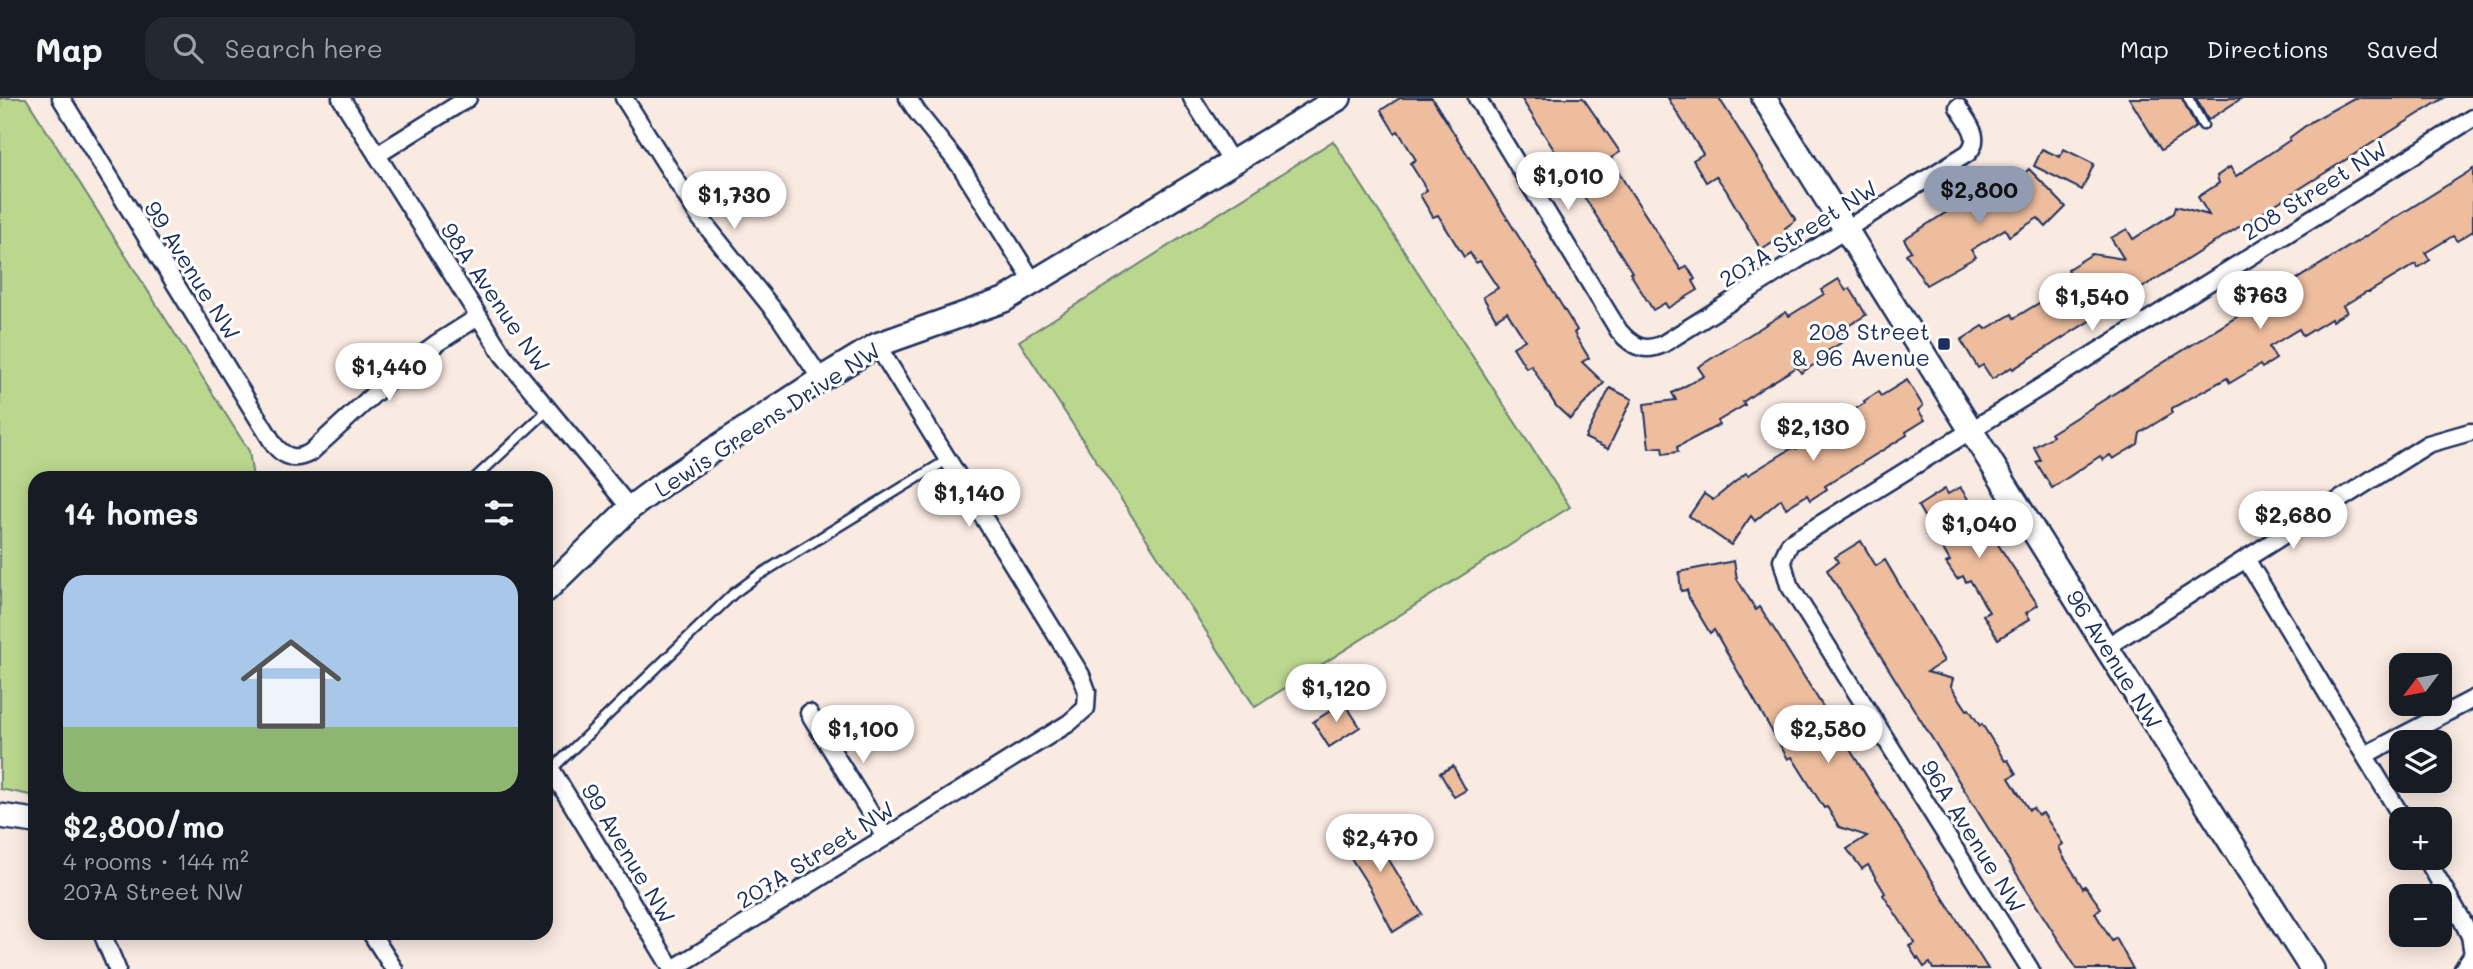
<!DOCTYPE html>
<meta charset="utf-8">
<style>
:root{--surface:#171b24;--page:#242831;--text:#f1f3f6;--muted:#9ea1a6;--line:#363941;--accent:#919bb2}
body{margin:0;font-family:Mali,sans-serif;background:var(--page);color:var(--text);height:100vh;display:flex;flex-direction:column;font-size:26px;white-space:nowrap}
*{box-sizing:border-box;margin:0}
p{font-size:23px;color:var(--muted)}
.icon{flex:none;width:38px;height:38px;fill:none;stroke:currentColor;stroke-width:2;stroke-linecap:round;stroke-linejoin:round}
.map{position:relative;flex:1;overflow:hidden}
.side{position:absolute;left:28px;top:373px;width:525px;height:469px;display:flex;flex-direction:column;background:var(--surface);border-radius:21px;box-shadow:0 4px 18px #0003}
.side>*{flex:none}
.needle{width:46px;rotate:238deg}
.fabs{position:absolute;left:2389px;top:555px;display:grid;gap:14px}
.fabs a{display:grid;place-items:center;width:63px;height:63px;border-radius:14px;background:var(--surface);box-shadow:0 4px 18px #0003;font-size:35px}
.price{position:absolute;translate:-50% -60px;padding:0 16px;border-radius:24px;background:#fff;color:#222;font-size:23px;line-height:46px;filter:drop-shadow(0 2px 4px #0008)}
.price::after{content:'';position:absolute;left:50%;top:42px;width:21px;height:16px;margin-left:-10px;background:inherit;clip-path:polygon(0 0,100% 0,50% 100%)}
.price.on{background:var(--accent);color:#111}
ul{padding:0;list-style:none}
li{display:grid;align-content:center;gap:14px;height:371px;padding:0 35px}
li+li{border-top:2px solid var(--line)}
li span{display:grid;place-items:center;height:217px;border-radius:21px;color:#555}
li>.icon{margin-inline-start:auto}
span .icon{width:126px;height:126px;fill:#fffc;stroke-width:1}
li b{font-size:30px}
h2{display:flex;justify-content:space-between;align-items:center;height:84px;padding:0 35px;font-size:30px}
header{display:flex;align-items:center;gap:42px;box-sizing:border-box;height:98px;padding:0 35px;background:var(--surface);border-bottom:2px solid var(--line)}
header strong{font-size:33px}
nav{display:flex;gap:38px;margin-inline-start:auto;font-size:24px}
.search{width:490px;height:63px;background:var(--page);display:flex;align-items:center;gap:18px;box-sizing:border-box;padding:0 24px;border-radius:21px;color:var(--muted);font-size:26px}
.map>svg:first-child{display:block}
.green{fill:#bbd78e;stroke:#6b8376;stroke-width:2}
.building{fill:#eebd9e;stroke:#1b2f5e;stroke-width:2}
.lines{fill:none;stroke-linecap:round;stroke-linejoin:round}
.lane-casing{stroke:#1b2f5e;stroke-width:13}
.street-casing{stroke:#1b2f5e;stroke-width:21}
.secondary-casing{stroke:#1b2f5e;stroke-width:28}
.lane{stroke:#fff;stroke-width:8}
.street{stroke:#fff;stroke-width:16}
.secondary{stroke:#fff;stroke-width:23}
.poi-dot{fill:#1b2f5e;stroke:#fff;stroke-width:2.5}
.labels{text-anchor:middle;dominant-baseline:central;stroke-width:6;stroke-linejoin:round;paint-order:stroke}
.street-label{font-size:23px;fill:#1b2f5e;stroke:#fff}
.poi-label{font-size:23px;fill:#1b2f5e;stroke:#fff;text-anchor:end}
</style>
<header>
<strong>Map</strong>
<div class="search"><svg class="icon" aria-label="search" viewBox="0 0 24 24"><circle cx="10" cy="10" r="6"/><path d="M15 15l6 6"/></svg>Search here</div>
<nav><a>Map</a><a>Directions</a><a>Saved</a></nav>
</header>
<div class="map">
<svg width="2473" height="871" viewBox="0 0 2473 871">
<rect width="100%" height="100%" fill="#faebe2"/>
<filter id="ink" filterUnits="userSpaceOnUse"><feTurbulence type="fractalNoise" baseFrequency=".0143" numOctaves="2"/><feDisplacementMap in="SourceGraphic" scale="14" xChannelSelector="R" yChannelSelector="G"/><feConvolveMatrix kernelMatrix="1 2 1 2 8 2 1 2 1" color-interpolation-filters="sRGB"/></filter>
<g filter="url(#ink)">
<!-- green -->
<g class="green">
<path d="M 0,0 L 26,0 L 249,353 L 253,380 L 35,380 L 35,698 L 0,691 Z"/>
<path d="M 1333,43 L 1570,409 L 1255,609 L 1019,243 Z"/>
</g>
<!-- building -->
<g class="building">
<path d="M 1400,0 L 1432,0 L 1577,232 L 1574,235 L 1589,260 L 1582,264 L 1604,285 L 1570,321 L 1556,308 L 1531,267 L 1526,270 L 1513,249 L 1525,242 L 1507,214 L 1496,221 L 1483,199 L 1498,190 L 1480,163 L 1476,165 L 1470,155 L 1464,159 L 1438,117 L 1433,119 L 1420,97 L 1427,92 L 1410,65 L 1416,62 L 1398,33 L 1395,35 L 1393,32 L 1381,12 Z"/>
<path d="M 1521,0 L 1583,0 L 1620,54 L 1611,60 L 1625,85 L 1681,172 L 1687,168 L 1695,181 L 1693,183 L 1698,192 L 1668,210 L 1665,205 L 1653,212 L 1630,175 L 1632,174 Z"/>
<path d="M 1668,0 L 1719,0 L 1796,122 L 1785,130 L 1788,135 L 1761,152 L 1726,92 L 1716,78 L 1706,84 L 1693,62 L 1703,56 Z"/>
<path d="M 2129,0 L 2182,0 L 2196,29 L 2161,52 Z"/>
<path d="M 2196,0 L 2242,0 L 2208,22 Z"/>
<path d="M 2354,0 L 2444,0 L 2013,271 L 2012,269 L 1992,281 L 1983,267 L 1978,270 L 1961,242 L 1983,228 L 1986,231 L 2012,216 L 2014,220 L 2044,202 L 2042,199 L 2066,184 L 2064,181 L 2071,177 L 2068,171 L 2092,156 L 2124,161 L 2111,140 L 2127,131 L 2133,141 L 2174,115 L 2176,108 L 2209,117 L 2198,99 L 2219,85 L 2217,78 L 2230,69 L 2236,78 L 2290,42 L 2289,40 L 2312,23 Z"/>
<path d="M 2042,51 L 2060,59 L 2064,51 L 2094,66 L 2082,92 L 2034,68 Z"/>
<path d="M 2029,71 L 2066,109 L 2046,129 L 2038,120 L 2009,138 L 2005,131 L 1971,152 L 1976,159 L 1926,187 L 1906,156 L 1911,153 L 1904,141 L 1974,97 L 1978,104 L 2000,91 L 2003,96 Z"/>
<path d="M 2473,71 L 2473,133 L 2457,143 L 2453,138 L 2425,155 L 2430,162 L 2418,170 L 2416,166 L 2369,194 L 2366,194 L 2343,208 L 2347,214 L 2332,223 L 2331,221 L 2303,238 L 2299,231 L 2269,249 L 2276,261 L 2262,270 L 2260,267 L 2230,285 L 2227,280 L 2172,310 L 2172,315 L 2140,335 L 2138,346 L 2113,361 L 2110,357 L 2103,362 L 2100,358 L 2052,390 L 2036,364 L 2041,362 L 2034,349 L 2053,338 L 2051,335 Z"/>
<path d="M 1839,181 L 1846,193 L 1850,190 L 1866,217 L 1840,233 L 1846,242 L 1821,257 L 1823,261 L 1801,275 L 1797,269 L 1761,291 L 1743,304 L 1745,307 L 1718,323 L 1719,327 L 1677,349 L 1678,354 L 1663,356 L 1662,349 L 1649,350 L 1644,306 L 1676,302 L 1672,295 L 1704,278 L 1698,269 L 1786,214 L 1789,218 L 1824,196 L 1821,192 Z"/>
<path d="M 1907,282 L 1923,308 L 1918,312 L 1925,322 L 1906,334 L 1907,337 L 1825,388 L 1827,391 L 1810,402 L 1807,397 L 1786,410 L 1781,401 L 1755,423 L 1751,418 L 1731,447 L 1689,418 L 1704,396 L 1713,402 L 1746,375 L 1748,377 L 1794,349 L 1796,351 L 1833,328 L 1832,325 L 1865,305 L 1864,303 L 1878,294 L 1881,298 Z"/>
<path d="M 1610,290 L 1632,301 L 1608,351 L 1585,340 Z"/>
<path d="M 1960,389 L 2038,507 L 2026,515 L 2030,521 L 1998,541 L 1983,517 L 1989,514 L 1970,482 L 1966,484 L 1963,478 L 1957,481 L 1946,465 L 1950,463 L 1918,408 L 1945,391 L 1948,396 Z"/>
<path d="M 1861,443 L 1876,468 L 1885,462 L 1944,563 L 1927,574 L 1953,581 L 1951,588 L 1967,612 L 1969,611 L 1980,628 L 1982,626 L 2005,663 L 2008,662 L 2016,676 L 2009,680 L 2029,712 L 2033,710 L 2038,717 L 2043,715 L 2063,746 L 2059,749 L 2063,758 L 2083,790 L 2085,788 L 2101,810 L 2095,815 L 2112,843 L 2116,840 L 2133,871 L 2077,871 L 2038,810 L 1827,472 L 1838,464 L 1835,459 Z"/>
<path d="M 1734,463 L 1737,481 L 1756,512 L 1760,509 L 1781,542 L 1988,871 L 1933,871 L 1930,865 L 1924,869 L 1918,860 L 1917,861 L 1909,848 L 1915,845 L 1883,797 L 1885,795 L 1868,767 L 1862,771 L 1847,751 L 1867,738 L 1839,729 L 1827,709 L 1824,710 L 1792,659 L 1788,661 L 1714,532 L 1710,535 L 1689,500 L 1687,492 L 1681,493 L 1679,474 Z"/>
<path d="M 1344,604 L 1360,629 L 1329,649 L 1313,624 Z"/>
<path d="M 1453,668 L 1466,692 L 1454,699 L 1440,675 Z"/>
<path d="M 1368,722 L 1386,751 L 1383,752 L 1422,816 L 1393,834 L 1370,790 L 1337,738 L 1361,723 L 1363,725 Z"/>
</g>
<g class="lines">
<!-- lane casing -->
<g class="lane-casing">
<g id="lane">
<path d="M 2188,0 L 2203,27"/>
<path d="M 475,380 L 548,312"/>
<path d="M 551,672 L 733,496 L 756,479 L 947,362"/>
</g>
</g>
<!-- street casing -->
<g class="street-casing">
<g id="street">
<path d="M 61,0 L 275,348 C 286,360 296,363 311,354 L 399,273 L 437,245 L 478,219"/>
<path d="M 341,0 L 503,257 L 630,410"/>
<path d="M 624,0 L 700,120 L 780,220 L 821,281"/>
<path d="M 908,0 L 917,14 L 961,69 L 1034,185"/>
<path d="M 1192,0 L 1231,63"/>
<path d="M 1477,0 L 1619,233 C 1632,248 1644,255 1663,246 L 1968,55 C 1983,39 1967,24 1958,9"/>
<path d="M 377,57 L 468,0"/>
<path d="M 2246,461 L 2403,721"/>
<path d="M 2106,549 L 2428,346 L 2470,334"/>
<path d="M 809,615 L 885,739"/>
<path d="M 2365,657 L 2473,601"/>
<path d="M 546,663 L 672,871"/>
<path d="M 2426,760 L 2461,820 L 2470,838 L 2473,856 L 2463,871"/>
<path d="M 102,835 L 117,871"/>
<path d="M 371,835 L 394,871"/>
<path d="M 673,871 L 1069,625 L 1086,610 L 1087,593 L 1081,577 L 877,247"/>
<path d="M 2030,871 L 1789,487 L 1782,462 L 1790,445 L 2473,20"/>
</g>
</g>
<!-- secondary casing -->
<g class="secondary-casing">
<g id="secondary">
<path d="M 1764,0 L 2106,549 L 2312,871"/>
<path d="M 546,492 L 630,410 L 669,381 L 821,281 L 877,247 L 1004,202 L 1339,0"/>
<path d="M 0,718 L 35,723"/>
</g>
</g>
<!-- lane -->
<use href="#lane" class="lane"/>
<!-- street -->
<use href="#street" class="street"/>
<!-- secondary -->
<use href="#secondary" class="secondary"/>
</g>
</g>
<!-- markers -->
<rect class="poi-dot" x="1937" y="239" width="14" height="14" rx="3.5"/>
<g class="labels">
<!-- street labels -->
<g class="street-label">
<text transform="translate(2314 92) rotate(-32)">208 Street NW</text>
<text transform="translate(1798 135) rotate(-32)">207A Street NW</text>
<text transform="translate(193 172) rotate(58)">99 Avenue NW</text>
<text transform="translate(496 199) rotate(56)">98A Avenue NW</text>
<text transform="translate(767 321) rotate(-33)">Lewis Greens Drive NW</text>
<text transform="translate(2115 561) rotate(58)">96 Avenue NW</text>
<text transform="translate(1974 738) rotate(58)">96A Avenue NW</text>
<text transform="translate(629 755) rotate(59)">99 Avenue NW</text>
<text transform="translate(815 756) rotate(-32)">207A Street NW</text>
</g>
<!-- poi labels -->
<g class="poi-label">
<text x="1930" y="233">208 Street<tspan x="1930" dy="26">&amp; 96 Avenue</tspan></text>
</g>
</g>
</svg>
<div class="fabs">
<a><svg class="needle" viewBox="-14 -14 28 28"><path d="M0-13l5 13h-10z" fill="#e53935"/><path d="M0 13l5-13h-10z" fill="#9ea1a6"/></svg></a>
<a><svg class="icon" aria-label="layers" viewBox="0 0 24 24"><path d="M12 4l9 5-9 5-9-5zM3 14l9 5 9-5"/></svg></a>
<a>+</a>
<a>−</a>
</div>
<b class="price" style="left:1568px;top:114px">$1,010</b>
<b class="price on" style="left:1979px;top:128px">$2,800</b>
<b class="price" style="left:734px;top:133px">$1,730</b>
<b class="price" style="left:2260px;top:233px">$763</b>
<b class="price" style="left:2092px;top:235px">$1,540</b>
<b class="price" style="left:389px;top:305px">$1,440</b>
<b class="price" style="left:1813px;top:365px">$2,130</b>
<b class="price" style="left:969px;top:431px">$1,140</b>
<b class="price" style="left:2293px;top:453px">$2,680</b>
<b class="price" style="left:1979px;top:462px">$1,040</b>
<b class="price" style="left:1336px;top:626px">$1,120</b>
<b class="price" style="left:863px;top:667px">$1,100</b>
<b class="price" style="left:1828px;top:667px">$2,580</b>
<b class="price" style="left:1380px;top:776px">$2,470</b>
<section class="side">
<h2>14 homes<svg class="icon" aria-label="filters" viewBox="0 0 24 24"><path d="M4 7h16M4 17h16"/><circle cx="9" cy="7" r="2"/><circle cx="15" cy="17" r="2"/></svg></h2>
<ul>
<li><span style="background:linear-gradient(#a9c7e8 70%,#8fb573 0)"><svg class="icon" aria-label="home" viewBox="0 0 24 24"><path d="M3 11l9-7 9 7M6 9v11h12V9"/></svg></span><div><b>$2,800/mo</b><p>4 rooms · 144 m²</p><p>207A Street NW</p></div></li>
</ul>
</section>
</div>
